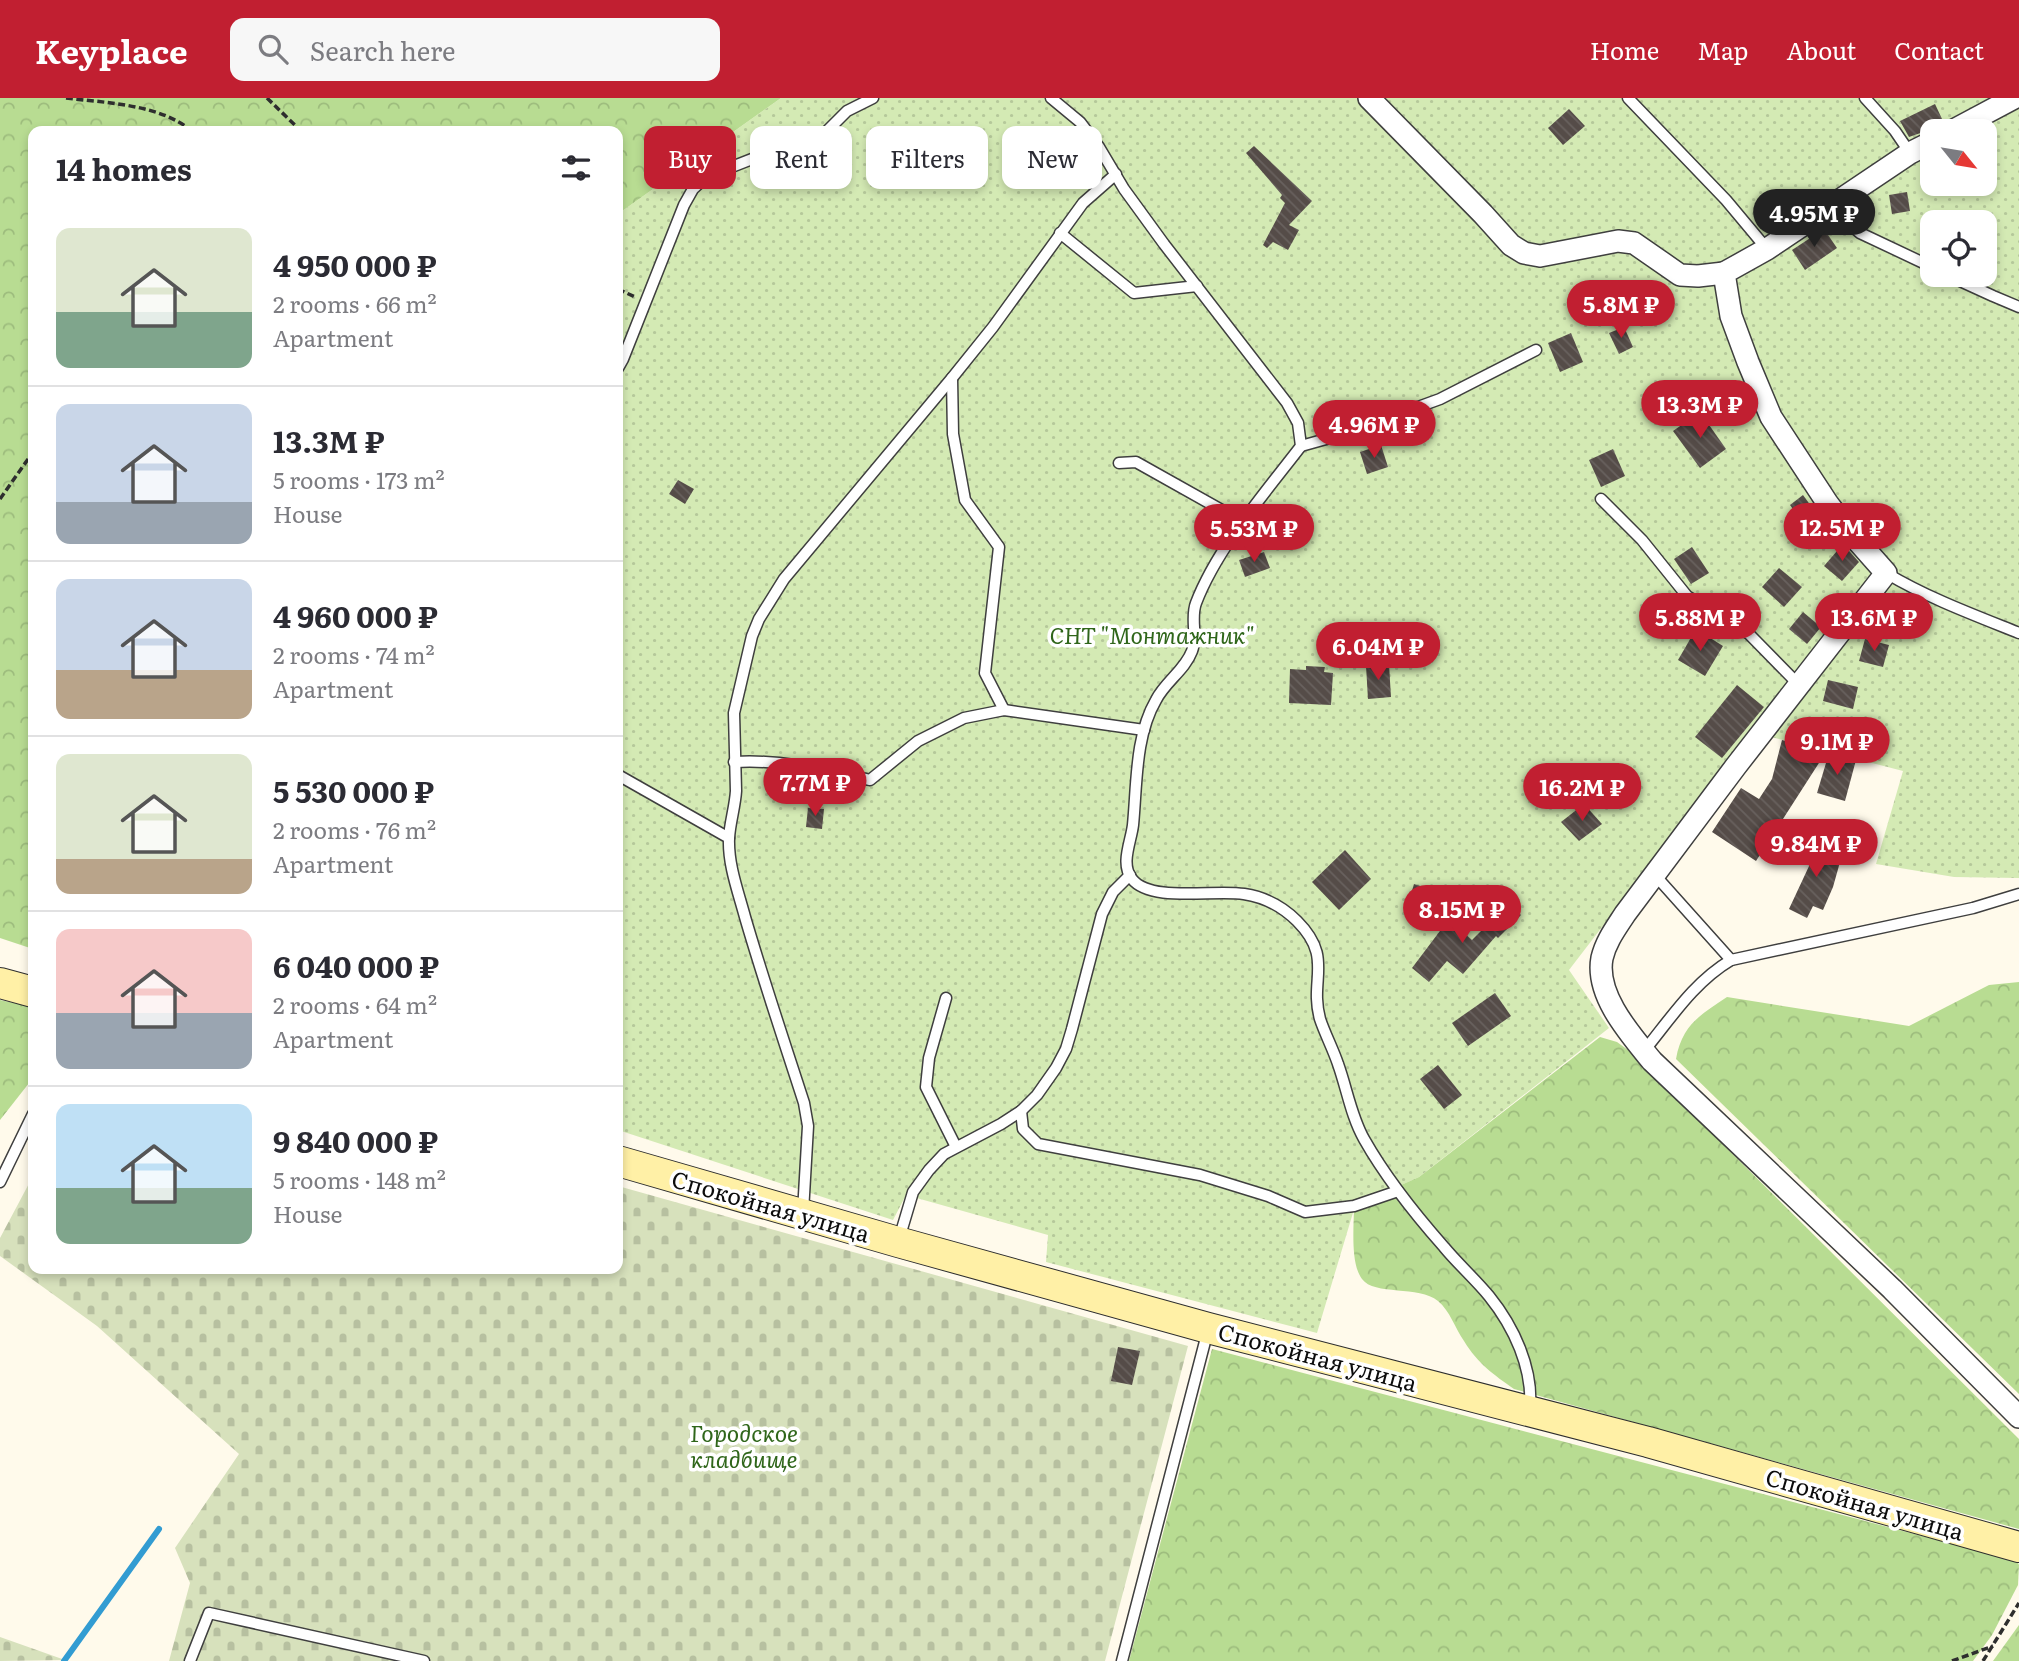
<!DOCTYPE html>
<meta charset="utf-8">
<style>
:root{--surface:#fff;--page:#f7f7f7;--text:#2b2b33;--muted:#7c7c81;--line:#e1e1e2;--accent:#c11f31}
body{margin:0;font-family:Literata,serif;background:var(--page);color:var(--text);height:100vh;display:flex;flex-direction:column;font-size:26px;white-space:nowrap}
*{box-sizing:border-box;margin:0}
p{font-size:23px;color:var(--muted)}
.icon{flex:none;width:38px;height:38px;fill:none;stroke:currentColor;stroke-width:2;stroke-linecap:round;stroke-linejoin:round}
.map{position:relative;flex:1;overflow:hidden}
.sheet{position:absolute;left:28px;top:28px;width:595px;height:1148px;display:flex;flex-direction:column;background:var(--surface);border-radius:14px;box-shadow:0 4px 10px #0003}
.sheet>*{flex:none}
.banner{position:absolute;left:644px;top:28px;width:665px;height:63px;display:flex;gap:14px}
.needle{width:46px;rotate:120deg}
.buttons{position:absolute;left:1920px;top:21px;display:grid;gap:14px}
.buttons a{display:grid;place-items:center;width:77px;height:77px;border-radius:14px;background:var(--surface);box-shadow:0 4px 10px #0003;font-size:35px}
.price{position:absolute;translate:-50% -60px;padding:0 16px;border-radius:24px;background:var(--accent);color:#fff;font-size:23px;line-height:46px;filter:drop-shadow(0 2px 4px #0008)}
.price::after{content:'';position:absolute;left:50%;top:42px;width:21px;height:16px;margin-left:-10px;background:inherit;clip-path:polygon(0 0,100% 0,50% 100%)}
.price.current{background:#222;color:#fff}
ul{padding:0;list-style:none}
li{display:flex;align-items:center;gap:21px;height:175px;padding:0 28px}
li+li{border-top:2px solid var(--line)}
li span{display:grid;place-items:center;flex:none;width:196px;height:140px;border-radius:14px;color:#555}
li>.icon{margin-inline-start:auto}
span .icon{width:84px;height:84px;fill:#fffc;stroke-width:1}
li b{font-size:30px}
h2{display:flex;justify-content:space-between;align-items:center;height:84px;padding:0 28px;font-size:30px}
.tag{padding:0 24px;border-radius:14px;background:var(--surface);box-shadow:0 4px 10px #0003;font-size:24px;line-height:63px}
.tag.current{background:var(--accent);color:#fff}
header{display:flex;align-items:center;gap:42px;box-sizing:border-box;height:98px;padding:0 35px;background:var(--accent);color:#fff}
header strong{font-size:33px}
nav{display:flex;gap:38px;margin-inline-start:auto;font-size:24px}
.search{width:490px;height:63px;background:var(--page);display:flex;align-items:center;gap:18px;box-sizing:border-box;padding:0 24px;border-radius:14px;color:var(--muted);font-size:26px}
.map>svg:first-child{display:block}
.grass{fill:url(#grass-dots);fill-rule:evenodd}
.forest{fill:url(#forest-crowns)}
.cemetery{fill:url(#cemetery-stones)}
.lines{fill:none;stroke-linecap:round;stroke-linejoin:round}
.stream{stroke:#329cd2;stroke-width:6}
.building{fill:url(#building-back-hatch)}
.lane-casing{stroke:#3f3f3f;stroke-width:13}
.street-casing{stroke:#3f3f3f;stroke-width:24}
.secondary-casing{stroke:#2e2e2e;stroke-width:32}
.path{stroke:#2e2e2e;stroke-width:3.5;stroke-dasharray:7 3.5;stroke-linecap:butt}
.lane{stroke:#fff;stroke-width:10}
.street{stroke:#fff;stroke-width:21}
.secondary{stroke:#fff0a6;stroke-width:30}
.labels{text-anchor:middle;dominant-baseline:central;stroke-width:7;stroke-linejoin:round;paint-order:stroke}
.park-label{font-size:23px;font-style:italic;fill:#2f661a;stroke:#fff}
.street-label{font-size:23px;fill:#0c0c0c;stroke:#fff}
</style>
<header>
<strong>Keyplace</strong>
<div class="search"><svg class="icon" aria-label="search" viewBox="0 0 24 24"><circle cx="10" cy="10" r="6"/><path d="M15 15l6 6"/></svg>Search here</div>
<nav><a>Home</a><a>Map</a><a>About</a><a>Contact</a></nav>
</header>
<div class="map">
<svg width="2019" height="1563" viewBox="0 0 2019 1563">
<defs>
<pattern id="grass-dots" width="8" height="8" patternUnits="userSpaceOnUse" patternTransform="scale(1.75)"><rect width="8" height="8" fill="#d4eab4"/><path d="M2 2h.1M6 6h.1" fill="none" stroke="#b5c89a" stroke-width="1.8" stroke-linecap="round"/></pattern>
<pattern id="forest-crowns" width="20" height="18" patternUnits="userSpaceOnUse" patternTransform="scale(1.75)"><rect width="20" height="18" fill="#b8dc92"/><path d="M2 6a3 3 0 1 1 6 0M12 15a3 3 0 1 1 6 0" fill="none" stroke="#9dbc7d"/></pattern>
<pattern id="cemetery-stones" width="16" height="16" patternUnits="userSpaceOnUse" patternTransform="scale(1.75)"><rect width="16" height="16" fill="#d7e1bc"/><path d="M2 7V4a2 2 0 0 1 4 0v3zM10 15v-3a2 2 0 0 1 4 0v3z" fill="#b7c0a0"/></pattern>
<pattern id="building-back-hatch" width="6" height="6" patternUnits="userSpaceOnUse" patternTransform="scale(1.75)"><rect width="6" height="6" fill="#554c48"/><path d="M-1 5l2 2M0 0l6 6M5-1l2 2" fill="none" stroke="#68615e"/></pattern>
</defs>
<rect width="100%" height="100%" fill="#fffaeb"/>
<!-- grass -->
<path class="grass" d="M 781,0 L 2019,0 L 2019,780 L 1954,779 L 1876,766 L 1903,673 L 1752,634 L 1569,872 L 1609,930 L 1419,1079 L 1355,1108 L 1317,1235 L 1046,1164 L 1048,1137 L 906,1097 L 893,1122 L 618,1032 L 618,116 ZM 1932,33 L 1984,33 L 1984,86 L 1932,86 ZM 1932,124 L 1984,124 L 1984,177 L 1932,177 Z"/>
<!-- forest -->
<g class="forest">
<path d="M 0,0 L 781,0 L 618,116 L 618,33 L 33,33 L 33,851 L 0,840 Z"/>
<path d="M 2019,884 L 2019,1296 L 1676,961 C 1682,927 1700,917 1727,899 L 1909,928 L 1989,887 Z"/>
<path d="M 0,902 L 33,909 L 33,980 L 0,1022 Z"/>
<path d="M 1600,939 L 1617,944 L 1628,952 L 2019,1341 L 2019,1431 L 1514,1291 C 1493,1276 1478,1266 1464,1243 C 1455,1230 1450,1213 1438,1203 C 1419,1187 1374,1198 1362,1181 C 1350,1165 1354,1128 1354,1108 L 1419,1079 Z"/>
<path d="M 1212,1251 L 2017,1463 L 2019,1467 L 2018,1487 L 1992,1537 L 1973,1563 L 1129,1563 Z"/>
<path d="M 2019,1527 L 2019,1563 L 1993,1563 Z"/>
</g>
<!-- cemetery -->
<g class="cemetery">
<path d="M 33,1078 L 33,1171 L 618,1171 L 618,1088 L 1188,1248 L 1105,1563 L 169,1563 L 190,1485 L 175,1450 L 239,1356 L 97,1228 L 0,1158 L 0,1140 Z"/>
<path d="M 0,1539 L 65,1562 L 0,1563 Z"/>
</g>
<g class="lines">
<!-- stream -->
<path class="stream" d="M 64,1563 L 159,1431"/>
</g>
<!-- building -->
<g class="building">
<path d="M 1935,6 L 1943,23 L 1932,28 L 1932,31 L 1909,39 L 1900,23 Z"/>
<path d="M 1569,11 L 1585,28 L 1563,47 L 1548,30 Z"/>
<path d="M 1254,48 L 1312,103 L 1289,127 L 1299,132 L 1288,152 L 1273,144 L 1267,150 L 1263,147 L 1285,105 L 1280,100 L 1282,97 L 1246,55 Z"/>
<path d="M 1907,94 L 1910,113 L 1892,116 L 1889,97 Z"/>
<path d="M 1824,131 L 1837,150 L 1805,172 L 1792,152 Z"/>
<path d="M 1624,229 L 1633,249 L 1619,256 L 1609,235 Z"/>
<path d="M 1571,235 L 1583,264 L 1560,274 L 1548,245 Z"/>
<path d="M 1700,314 L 1726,351 L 1700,370 L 1673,333 Z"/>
<path d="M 1381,347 L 1388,369 L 1367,376 L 1360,354 Z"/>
<path d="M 1613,351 L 1625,378 L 1601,389 L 1589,362 Z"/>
<path d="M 678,382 L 694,391 L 685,406 L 669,396 Z"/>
<path d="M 1803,397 L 1819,419 L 1806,429 L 1790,407 Z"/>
<path d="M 1843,446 L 1859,464 L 1842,483 L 1824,468 Z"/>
<path d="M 1692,449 L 1709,475 L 1691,486 L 1674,461 Z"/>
<path d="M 1264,454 L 1270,470 L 1245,479 L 1239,462 Z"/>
<path d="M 1779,470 L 1802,489 L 1784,509 L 1762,489 Z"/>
<path d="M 1803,514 L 1821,529 L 1807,546 L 1789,531 Z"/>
<path d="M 1696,531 L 1723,548 L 1705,578 L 1678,562 Z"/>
<path d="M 1865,541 L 1889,547 L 1883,569 L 1859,563 Z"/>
<path d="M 1389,566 L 1391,599 L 1368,601 L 1366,568 Z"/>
<path d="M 1306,568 L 1325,569 L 1324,574 L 1333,575 L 1331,607 L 1289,605 L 1290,571 L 1306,572 Z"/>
<path d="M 1828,582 L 1858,589 L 1853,611 L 1823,603 Z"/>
<path d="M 1737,587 L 1764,609 L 1722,660 L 1695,639 Z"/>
<path d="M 1782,642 L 1826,654 L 1756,763 L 1712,734 L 1741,690 L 1759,701 L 1772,681 Z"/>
<path d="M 1829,655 L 1856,662 L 1845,703 L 1817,695 Z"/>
<path d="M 1584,706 L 1602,726 L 1579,743 L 1561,724 Z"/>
<path d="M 808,710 L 824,711 L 822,731 L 806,729 Z"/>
<path d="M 1802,745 L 1842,757 L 1833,789 L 1823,812 L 1813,808 L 1807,820 L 1789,811 L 1810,766 L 1796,762 Z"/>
<path d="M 1345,752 L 1371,781 L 1339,812 L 1312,784 Z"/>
<path d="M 1414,786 L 1449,797 L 1443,814 L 1409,803 Z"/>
<path d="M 1509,805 L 1521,817 L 1498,840 L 1496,838 L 1463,876 L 1447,863 L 1429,884 L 1412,870 L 1449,821 L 1472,842 Z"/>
<path d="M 1495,895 L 1511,918 L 1468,948 L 1452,925 Z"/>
<path d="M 1438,967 L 1462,997 L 1444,1011 L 1420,981 Z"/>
<path d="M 1118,1249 L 1140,1253 L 1132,1287 L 1111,1283 Z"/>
</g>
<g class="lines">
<!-- lane casing -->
<g class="lane-casing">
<g id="lane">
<path d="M 1051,0 L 1080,24 L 1099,49 L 1124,91 L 1164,146 L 1287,305 L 1298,325 L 1301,348 C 1265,395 1217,450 1196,505 C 1190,520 1198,538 1192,553 C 1185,572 1165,584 1156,602 C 1135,638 1137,686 1133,727 C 1131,744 1120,766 1132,781 C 1151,805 1215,791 1244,796 C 1264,799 1283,809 1297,823 C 1334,860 1309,881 1320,921 C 1325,936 1333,951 1338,966 C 1347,991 1351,1018 1364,1041 C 1386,1080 1414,1115 1444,1149 C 1458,1166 1475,1181 1489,1198 C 1514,1229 1533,1270 1530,1310"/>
<path d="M 1628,0 L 1726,102 L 1767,151"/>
<path d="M 1865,0 L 1895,33 L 1910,55"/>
<path d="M 1831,110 L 1860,135 L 1932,169"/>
<path d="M 1060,135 L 1134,195 L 1197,188"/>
<path d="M 1947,177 L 1993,198 L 2019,209"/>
<path d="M 618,270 L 623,261 L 684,107 L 693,91 L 706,79 L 770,54 L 809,45 L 822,38 L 847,13 L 873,0"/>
<path d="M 952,280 L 953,336 L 965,402 L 999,449 L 985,575 L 1004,612"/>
<path d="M 1301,348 L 1344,336 L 1440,301 L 1536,252"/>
<path d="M 1119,365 L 1136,364 L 1243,424"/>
<path d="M 1601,401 L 1642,442 L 1687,498 L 1749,536 L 1799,587"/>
<path d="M 1886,475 C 1928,500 1974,517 2019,535"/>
<path d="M 734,664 C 781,661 825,672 870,682 L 918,643 L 964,620 L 1004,612 L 1144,632"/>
<path d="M 618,677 L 729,740 C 728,767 738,793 745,819 C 763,881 784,943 804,1005 L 808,1028 L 803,1114"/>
<path d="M 729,740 C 730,724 735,709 736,693 L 734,615 L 752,538 L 759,521 L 784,481 L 952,280 L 993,229 L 1083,105 L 1116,76"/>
<path d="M 1654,776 L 1731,862"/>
<path d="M 946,900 L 929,960 L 926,989 L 956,1049"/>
<path d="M 1644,953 C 1671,920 1694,884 1731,862 L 1973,810 L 2019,796"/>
<path d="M 1021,1013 L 1023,1031 L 1038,1046 L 1200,1077 L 1268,1098 L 1305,1114 L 1354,1108 L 1398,1093"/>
<path d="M 0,1084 L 33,1016"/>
<path d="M 899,1141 L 913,1094 L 929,1072 L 944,1056 L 1001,1026 L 1021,1013 L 1037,997 L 1056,970 L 1066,951 L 1072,931 L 1102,816 L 1113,794 L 1130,777"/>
<path d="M 190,1563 L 209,1515 L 424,1563"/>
<path d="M 1122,1563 L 1208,1232"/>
</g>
</g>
<!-- street casing -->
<g class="street-casing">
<g id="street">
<path d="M 1369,0 L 1483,116 L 1511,147 L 1524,155 L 1540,158 L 1618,143 L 1634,145 L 1680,177 L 1698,178 L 1724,175"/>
<path d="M 1952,33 L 2014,0"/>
<path d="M 1932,44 L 1910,55 L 1767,151 L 1724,175 L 1731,218 L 1748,264 L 1771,319 L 1828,406 L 1848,432 L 1886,475 L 1736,668 L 1625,816 C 1616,830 1606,843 1602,860 C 1595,897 1630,936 1652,963 L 1892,1191 L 2019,1319"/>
</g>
</g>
<!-- secondary casing -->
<g class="secondary-casing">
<g id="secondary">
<path d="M 0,885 L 33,894"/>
<path d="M 618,1063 L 898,1144 L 1208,1230 L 1648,1344 L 2019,1449"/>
</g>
</g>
<!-- path -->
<g class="path">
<path d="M 66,0 C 107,5 159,6 192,33"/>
<path d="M 267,0 L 301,33"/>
<path d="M 618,191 L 635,199"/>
<path d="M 0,401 L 33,354"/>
<path d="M 1952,1563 L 1993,1548"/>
<path d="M 1983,1563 L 2019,1505"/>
</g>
<!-- lane -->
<use href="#lane" class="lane"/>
<!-- street -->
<use href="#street" class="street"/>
<!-- secondary -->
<use href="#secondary" class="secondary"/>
</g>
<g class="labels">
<!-- park labels -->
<g class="park-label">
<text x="1152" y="536">СНТ "Монтажник"</text>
<text x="744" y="1334">Городское<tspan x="744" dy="26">кладбище</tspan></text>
</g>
<!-- street labels -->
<g class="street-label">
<text transform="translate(771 1107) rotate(16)">Спокойная улица</text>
<text transform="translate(1318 1258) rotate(15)">Спокойная улица</text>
<text transform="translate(1865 1405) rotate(16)">Спокойная улица</text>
</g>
</g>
</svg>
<div class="buttons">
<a><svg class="needle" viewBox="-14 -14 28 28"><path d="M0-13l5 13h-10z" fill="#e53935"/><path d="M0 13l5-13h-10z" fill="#7c7c81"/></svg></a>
<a><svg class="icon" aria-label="locate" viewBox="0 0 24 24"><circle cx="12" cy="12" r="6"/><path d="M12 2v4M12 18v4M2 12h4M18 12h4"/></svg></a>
</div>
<b class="price current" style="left:1814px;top:151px">4.95M ₽</b>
<b class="price" style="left:1621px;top:242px">5.8M ₽</b>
<b class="price" style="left:1700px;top:342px">13.3M ₽</b>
<b class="price" style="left:1374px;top:362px">4.96M ₽</b>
<b class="price" style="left:1842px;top:465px">12.5M ₽</b>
<b class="price" style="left:1254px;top:466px">5.53M ₽</b>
<b class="price" style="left:1700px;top:555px">5.88M ₽</b>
<b class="price" style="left:1874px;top:555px">13.6M ₽</b>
<b class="price" style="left:1378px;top:584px">6.04M ₽</b>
<b class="price" style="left:1837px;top:679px">9.1M ₽</b>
<b class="price" style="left:815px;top:720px">7.7M ₽</b>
<b class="price" style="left:1582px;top:725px">16.2M ₽</b>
<b class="price" style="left:1816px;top:781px">9.84M ₽</b>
<b class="price" style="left:1462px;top:847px">8.15M ₽</b>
<div class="banner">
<a class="tag current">Buy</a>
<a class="tag">Rent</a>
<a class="tag">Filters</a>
<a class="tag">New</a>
</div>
<section class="sheet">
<h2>14 homes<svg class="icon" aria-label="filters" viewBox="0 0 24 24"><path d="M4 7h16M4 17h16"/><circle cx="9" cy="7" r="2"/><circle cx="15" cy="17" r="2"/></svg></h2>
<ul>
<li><span style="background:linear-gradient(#dfe7d0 60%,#7fa58c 0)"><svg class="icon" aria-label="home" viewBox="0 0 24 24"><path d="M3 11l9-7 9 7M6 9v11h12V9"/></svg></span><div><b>4 950 000 ₽</b><p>2 rooms · 66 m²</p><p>Apartment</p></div></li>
<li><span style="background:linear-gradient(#c9d6e8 70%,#9aa5b1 0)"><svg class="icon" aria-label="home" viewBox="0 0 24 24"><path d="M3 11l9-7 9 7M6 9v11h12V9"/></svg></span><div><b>13.3M ₽</b><p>5 rooms · 173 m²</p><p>House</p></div></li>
<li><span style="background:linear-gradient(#c9d6e8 65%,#b9a48a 0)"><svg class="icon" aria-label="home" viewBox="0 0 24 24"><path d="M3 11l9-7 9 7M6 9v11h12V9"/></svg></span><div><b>4 960 000 ₽</b><p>2 rooms · 74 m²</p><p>Apartment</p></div></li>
<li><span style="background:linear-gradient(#dfe7d0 75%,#b9a48a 0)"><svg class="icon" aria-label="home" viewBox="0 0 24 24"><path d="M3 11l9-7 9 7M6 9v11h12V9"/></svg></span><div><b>5 530 000 ₽</b><p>2 rooms · 76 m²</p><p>Apartment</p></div></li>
<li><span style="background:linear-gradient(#f6c9c9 60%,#9aa5b1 0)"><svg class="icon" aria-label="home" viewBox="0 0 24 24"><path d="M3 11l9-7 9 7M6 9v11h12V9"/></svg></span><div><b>6 040 000 ₽</b><p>2 rooms · 64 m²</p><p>Apartment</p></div></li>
<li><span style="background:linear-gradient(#bfe0f5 60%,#7fa58c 0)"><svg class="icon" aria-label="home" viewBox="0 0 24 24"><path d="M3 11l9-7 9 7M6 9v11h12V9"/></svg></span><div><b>9 840 000 ₽</b><p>5 rooms · 148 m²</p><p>House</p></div></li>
</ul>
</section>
</div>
